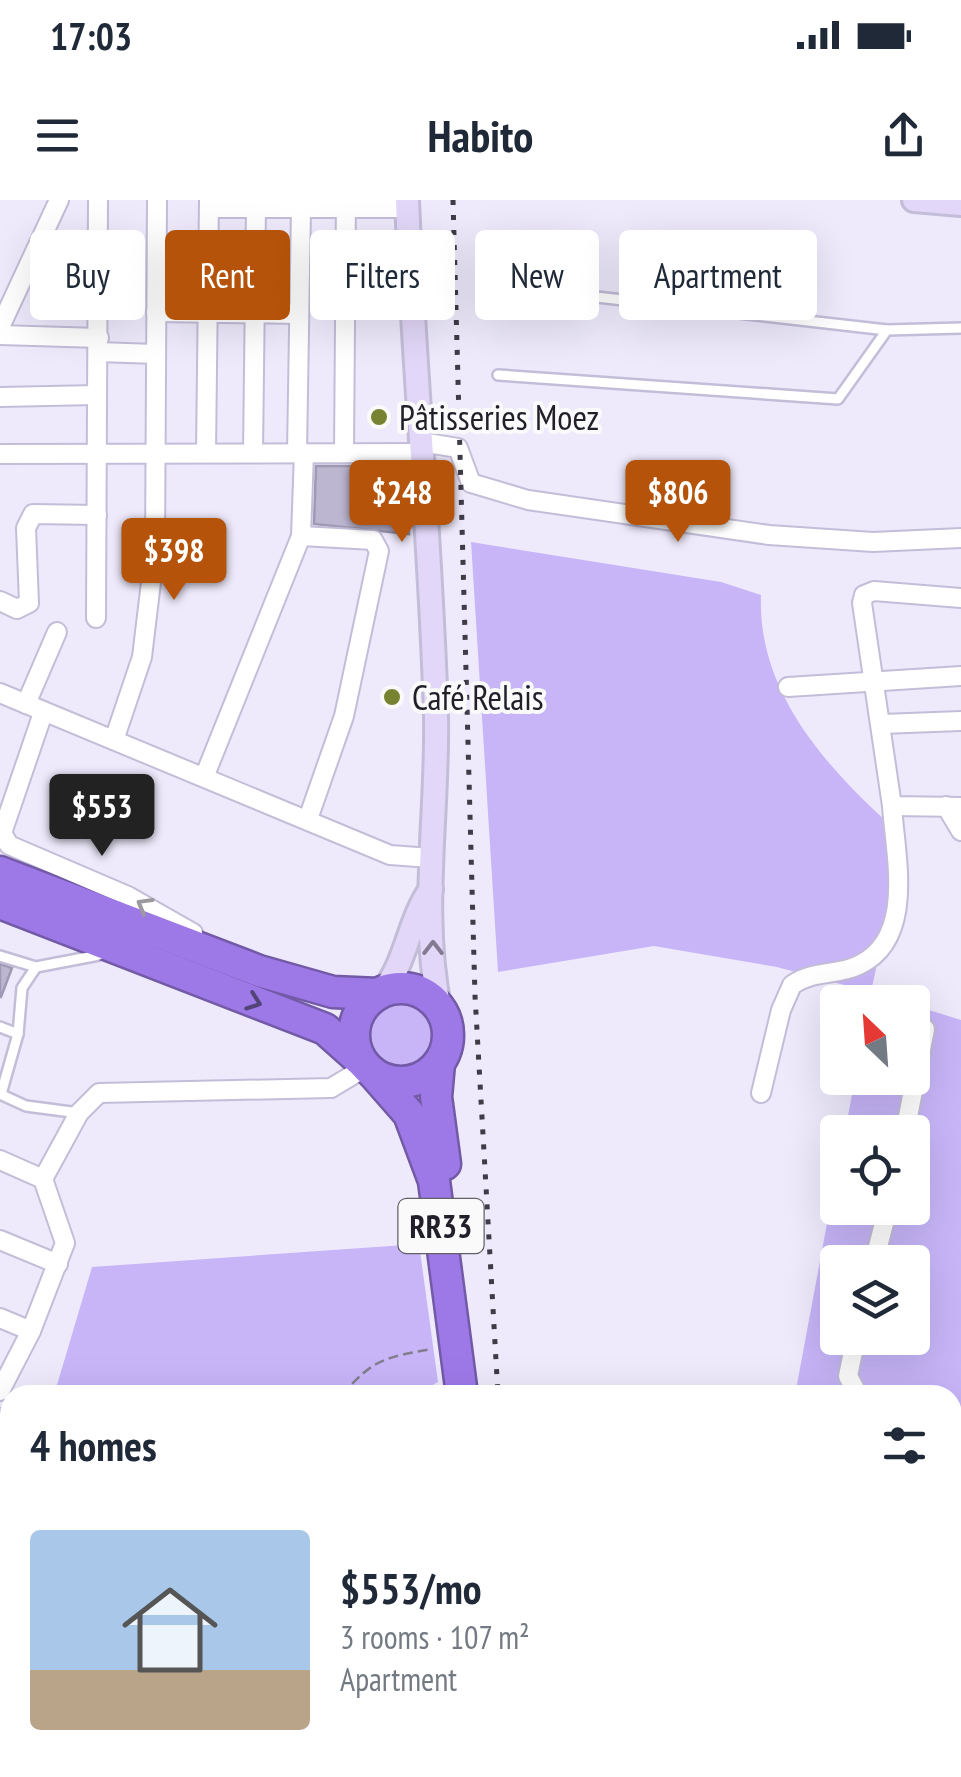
<!DOCTYPE html>
<meta charset="utf-8">
<style>
:root{--surface:#fff;--page:#f2f2f3;--text:#1f2937;--muted:#747a83;--accent:#b45309}
body{margin:0;font-family:"PT Sans Narrow",sans-serif;background:var(--page);color:var(--text);height:100vh;display:flex;flex-direction:column;font-size:38px;white-space:nowrap}
*{box-sizing:border-box;margin:0}
p{font-size:32px;color:var(--muted)}
.icon{flex:none;width:55px;height:55px;fill:none;stroke:currentColor;stroke-width:2;stroke-linecap:round;stroke-linejoin:round}
.map{position:relative;flex:1;overflow:hidden}
.drawer{position:absolute;left:0px;top:1185px;width:962px;height:392px;display:flex;flex-direction:column;background:var(--surface);border-radius:30px 30px 0 0;box-shadow:0 10px 40px #0002}
.drawer>*{flex:none}
.banner{position:absolute;left:30px;top:30px;width:902px;height:90px;display:flex;gap:20px}
.needle{width:65px;rotate:335deg}
.fabs{position:absolute;left:820px;top:785px;display:grid;gap:20px}
.fabs a{display:grid;place-items:center;width:110px;height:110px;border-radius:10px;background:var(--surface);box-shadow:0 10px 40px #0002;font-size:50px}
.price{position:absolute;translate:-50% -85px;padding:0 22px;border-radius:10px;background:var(--accent);color:#fff;font-size:32px;line-height:65px;filter:drop-shadow(0 2px 5px #0008)}
.price::after{content:'';position:absolute;left:50%;top:60px;width:30px;height:22px;margin-left:-15px;background:inherit;clip-path:polygon(0 0,100% 0,50% 100%)}
.price.active{background:#222;color:#fff}
ul{padding:0;list-style:none}
li{display:flex;align-items:center;gap:30px;height:250px;padding:0 30px}
li span{display:grid;place-items:center;flex:none;width:280px;height:200px;border-radius:10px;color:#555}
li>.icon{margin-inline-start:auto}
span .icon{width:120px;height:120px;fill:#fffc;stroke-width:1}
li b{font-size:42px}
h2{display:flex;justify-content:space-between;align-items:center;height:120px;padding:0 30px;font-size:42px}
.pill{padding:0 35px;border-radius:10px;background:var(--surface);box-shadow:0 10px 40px #0002;font-size:35px;line-height:90px}
.pill.active{background:var(--accent);color:#fff}
.status{display:flex;justify-content:space-between;align-items:center;height:70px;padding:0 50px;background:var(--surface);direction:ltr}
.status svg{height:28px;fill:currentColor}
header{display:flex;justify-content:space-between;align-items:center;height:130px;padding:0 30px;background:var(--surface);font-size:45px;font-weight:700}
.map>svg:first-child{display:block}
.green{fill:#c7b5f8;fill-rule:evenodd}
.building{fill:#bdb6d1;stroke:#9f99b3;stroke-width:2.5}
.lines{fill:none;stroke-linecap:round;stroke-linejoin:round}
.lane-casing{stroke:#c4bdd8;stroke-width:14}
.street-casing{stroke:#c4bdd8;stroke-width:22}
.secondary-casing{stroke:#c4bdd8;stroke-width:28}
.highway-casing{stroke:#725aa6;stroke-width:35}
.path{stroke:#827e8c;stroke-width:2.5;stroke-dasharray:10 5;stroke-linecap:butt}
.lane{stroke:#fff;stroke-width:9}
.street{stroke:#fff;stroke-width:18}
.secondary{stroke:#e2d7f8;stroke-width:22}
.highway{stroke:#9d79e8;stroke-width:30}
.rail{stroke:#3f3b47;stroke-width:5;stroke-dasharray:5 10;stroke-linecap:butt}
.oneway{stroke:#9c9a9f}
.oneway2{stroke:#827b91}
.oneway3{stroke:#534376}
.poi-dot{fill:#778330;stroke:#fafafa;stroke-width:4}
.labels{text-anchor:middle;dominant-baseline:central;stroke-width:8;stroke-linejoin:round;paint-order:stroke}
.shield{fill:#fafafa;stroke:#636168;stroke-width:2.5}
.shield-label{font-size:32px;font-weight:bold;fill:#221f2a}
.poi-label{font-size:35px;fill:#221f2a;stroke:#fafafa;text-anchor:start}
</style>
<div class="status"><b>17:03</b><svg viewBox="0 0 49 12"><path d="M0 12V9h3v3zM5 12V6h3v6zM10 12V3h3v9zM15 12V0h3v12zM26 1h20v11H26zM47 4h2v5h-2z"/></svg></div>
<header><svg class="icon" aria-label="menu" viewBox="0 0 24 24"><path d="M4 6h16M4 12h16M4 18h16"/></svg>Habito<svg class="icon" aria-label="share" viewBox="0 0 24 24"><path d="M12 15V3M7 8l5-5 5 5M5 13v7h14v-7"/></svg></header>
<div class="map">
<svg width="961" height="1577" viewBox="0 0 961 1577">
<rect width="100%" height="100%" fill="#eeeafc"/>
<!-- green -->
<g class="green">
<path d="M 471,342 L 721,382 L 761,395 C 757,496 832,574 904,637 L 871,792 L 905,802 L 869,802 L 870,792 L 777,767 L 654,746 L 498,772 Z"/>
<circle cx="402" cy="833" r="33"/>
<path d="M 913,805 L 961,820 L 961,1577 L 584,1577 L 582,1568 L 952,1568 L 952,1195 L 795,1195 L 837,970 L 838,1008 L 912,1008 L 912,932 L 845,932 L 855,878 L 912,878 ZM 838,1062 L 912,1062 L 912,1138 L 838,1138 Z"/>
<path d="M 419,1044 L 438,1182 L 415,1195 L 47,1195 L 57,1185 L 92,1067 Z"/>
<path d="M 10,1206 L 10,1554 L 0,1563 L 0,1207 Z"/>
</g>
<!-- building -->
<g class="building">
<path d="M 316,266 L 406,266 L 409,334 L 314,324 Z"/>
<path d="M 0,764 L 12,768 L 1,797 L 0,797 Z"/>
</g>
<g class="lines">
<!-- lane casing -->
<g class="lane-casing">
<g id="lane">
<path d="M 500,86 L 887,130"/>
<path d="M 498,175 L 838,199 L 887,130 L 961,128"/>
<path d="M 0,756 L 36,767 L 99,755"/>
<path d="M 0,827 L 18,834"/>
<path d="M 0,894 L 26,906 L 79,913"/>
<path d="M 1,894 L 18,834 L 22,788 L 36,767"/>
<path d="M 500,1577 L 520,1569"/>
</g>
</g>
<!-- street casing -->
<g class="street-casing">
<g id="street">
<path d="M 209,8 L 407,8"/>
<path d="M 156,112 L 299,114"/>
<path d="M 0,127 L 59,0"/>
<path d="M 0,135 L 99,138"/>
<path d="M 98,152 L 156,154"/>
<path d="M 0,197 L 97,195"/>
<path d="M 421,242 L 458,248 L 471,283 L 528,300 L 769,335 L 873,342 L 961,338"/>
<path d="M 253,252 L 256,8"/>
<path d="M 344,252 L 346,0"/>
<path d="M 206,253 L 209,0"/>
<path d="M 297,253 L 301,8"/>
<path d="M 0,254 L 421,253"/>
<path d="M 301,336 L 373,340 L 379,351 L 344,516 L 308,619"/>
<path d="M 961,398 L 874,391 L 864,395 L 862,403 L 892,606 L 961,607"/>
<path d="M 0,401 L 17,409 L 29,403 L 26,328 L 33,314 L 97,315"/>
<path d="M 96,418 L 98,0"/>
<path d="M 788,487 L 961,476"/>
<path d="M 0,493 L 390,655 L 431,658"/>
<path d="M 26,504 L 57,432"/>
<path d="M 43,513 L 2,633 L 9,645 L 128,696 L 193,733"/>
<path d="M 882,524 L 961,521"/>
<path d="M 114,540 L 142,457 L 155,349 L 157,0"/>
<path d="M 205,575 L 301,336 L 304,253"/>
<path d="M 946,606 L 961,631"/>
<path d="M 761,893 L 781,810 L 792,785 C 812,770 837,776 859,765 C 916,738 895,655 892,606"/>
<path d="M 905,932 L 925,829"/>
<path d="M 0,960 L 43,979 L 65,1043 L 31,1131 L 0,1191"/>
<path d="M 43,979 L 79,913 L 99,893 L 331,888 L 366,867"/>
<path d="M 0,1040 L 58,1064"/>
<path d="M 874,1062 L 888,1008"/>
<path d="M 0,1118 L 31,1131"/>
<path d="M 856,1138 L 848,1176 L 858,1195"/>
<path d="M 952,1246 L 961,1229"/>
<path d="M 952,1473 L 961,1462"/>
<path d="M 724,1577 L 727,1568"/>
<path d="M 782,1577 L 787,1568"/>
<path d="M 872,1577 L 880,1568"/>
<path d="M 947,1577 L 961,1559"/>
</g>
</g>
<!-- secondary casing -->
<g class="secondary-casing">
<g id="secondary">
<path d="M 407,0 C 414,173 431,345 436,517 C 438,613 420,712 439,806"/>
<path d="M 914,0 L 961,4"/>
<path d="M 382,792 C 407,762 408,721 431,689"/>
</g>
</g>
<!-- highway casing -->
<g class="highway-casing">
<g id="highway">
<path d="M 0,672 L 259,771 L 333,792 L 378,794"/>
<path d="M 0,703 L 325,829 L 361,861"/>
<circle cx="401" cy="835" r="47"/>
<path d="M 439,863 L 436,897 L 445,964"/>
<path d="M 374,874 L 409,914 L 434,981 L 462,1195"/>
<path d="M 526,1568 L 528,1577"/>
</g>
</g>
<!-- path -->
<path class="path" d="M 342,1195 C 374,1158 385,1158 431,1149"/>
<!-- lane -->
<use href="#lane" class="lane"/>
<!-- street -->
<use href="#street" class="street"/>
<!-- secondary -->
<use href="#secondary" class="secondary"/>
<!-- highway -->
<use href="#highway" class="highway"/>
<!-- rail -->
<g class="rail">
<path d="M 453,0 L 475,796 L 498,1195"/>
<path d="M 565,1568 L 567,1577"/>
</g>
</g>
<!-- one-way arrows -->
<defs><path id="oneway-chevron" d="M-2-3.5L2.5 0L-2 3.5" fill="none" stroke-width="1.6" stroke-linecap="round" stroke-linejoin="round" transform="scale(2.5)"/></defs>
<use class="oneway" href="#oneway-chevron" transform="translate(144 705) rotate(-150)"/>
<use class="oneway2" href="#oneway-chevron" transform="translate(433 748) rotate(-90)"/>
<use class="oneway3" href="#oneway-chevron" transform="translate(254 802) rotate(20)"/>
<!-- markers -->
<g class="poi-dot">
<circle cx="379" cy="217" r="10"/>
<circle cx="392" cy="497" r="10"/>
</g>
<g class="labels">
<!-- shield labels -->
<rect class="shield" x="398.5" y="999" width="85" height="54" rx="8"/>
<g class="shield-label">
<text x="441" y="1026">RR33</text>
</g>
<!-- poi labels -->
<g class="poi-label">
<text x="399" y="217">Pâtisseries Moez</text>
<text x="412" y="497">Café Relais</text>
</g>
</g>
</svg>
<div class="fabs">
<a><svg class="needle" viewBox="-14 -14 28 28"><path d="M0-13l5 13h-10z" fill="#e53935"/><path d="M0 13l5-13h-10z" fill="#747a83"/></svg></a>
<a><svg class="icon" aria-label="locate" viewBox="0 0 24 24"><circle cx="12" cy="12" r="6"/><path d="M12 2v4M12 18v4M2 12h4M18 12h4"/></svg></a>
<a><svg class="icon" aria-label="layers" viewBox="0 0 24 24"><path d="M12 4l9 5-9 5-9-5zM3 14l9 5 9-5"/></svg></a>
</div>
<b class="price" style="left:402px;top:345px">$248</b>
<b class="price" style="left:678px;top:345px">$806</b>
<b class="price" style="left:174px;top:403px">$398</b>
<b class="price active" style="left:102px;top:659px">$553</b>
<div class="banner">
<a class="pill">Buy</a>
<a class="pill active">Rent</a>
<a class="pill">Filters</a>
<a class="pill">New</a>
<a class="pill">Apartment</a>
</div>
<section class="drawer">
<h2>4 homes<svg class="icon" aria-label="filters" viewBox="0 0 24 24"><path d="M4 7h16M4 17h16"/><circle cx="9" cy="7" r="2"/><circle cx="15" cy="17" r="2"/></svg></h2>
<ul>
<li><span style="background:linear-gradient(#a9c7e8 70%,#b9a48a 0)"><svg class="icon" aria-label="home" viewBox="0 0 24 24"><path d="M3 11l9-7 9 7M6 9v11h12V9"/></svg></span><div><b>$553/mo</b><p>3 rooms · 107 m²</p><p>Apartment</p></div></li>
</ul>
</section>
</div>
